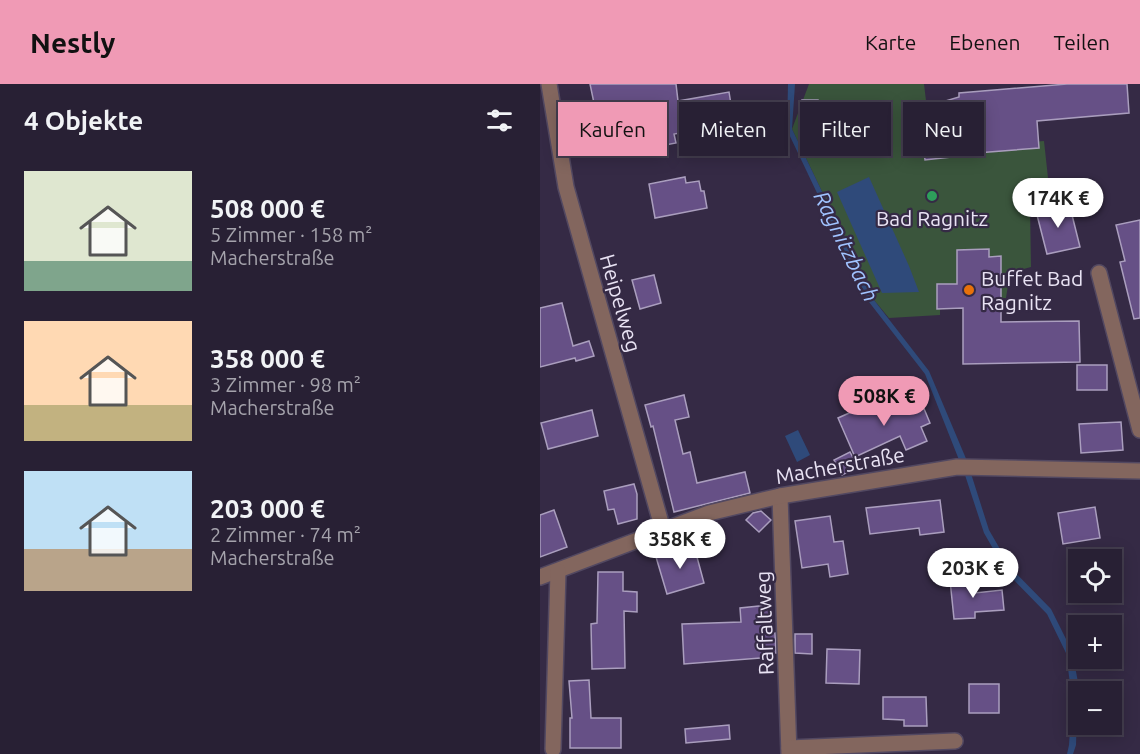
<!DOCTYPE html>
<html lang="de">
<meta charset="utf-8">
<style>
:root{--surface:#282034;--page:#30283c;--text:#f1f3f6;--muted:#a5a3ac;--line:#443e4f;--accent:#f09ab5}
body{margin:0;font-family:Ubuntu,sans-serif;background:var(--page);color:var(--text);height:100vh;display:flex;flex-direction:column;font-size:22px;white-space:nowrap}
*{box-sizing:border-box;margin:0}
p{font-size:20px;color:var(--muted)}
.icon{flex:none;width:33px;height:33px;fill:none;stroke:currentColor;stroke-width:2;stroke-linecap:round;stroke-linejoin:round}
.map{position:relative;flex:1;overflow:hidden}
.drawer{display:flex;flex-direction:column;background:var(--surface);width:540px}
.drawer>*{flex:none}
.guide{position:absolute;left:18px;top:18px;width:492px;height:54px;display:flex;gap:12px}
.tools{position:absolute;left:528px;top:465px;display:grid;gap:12px}
.tools a{display:grid;place-items:center;width:54px;height:54px;border-radius:0px;background:var(--surface);box-shadow:0 3px 15px #0003,0 0 0 2px var(--line);font-size:30px}
.price{position:absolute;translate:-50% -51px;padding:0 14px;border-radius:21px;background:#fff;color:#222;font-size:20px;line-height:39px;filter:drop-shadow(0 2px 3px #0008)}
.price::after{content:'';position:absolute;left:50%;top:36px;width:18px;height:14px;margin-left:-9px;background:inherit;clip-path:polygon(0 0,100% 0,50% 100%)}
.price.selected{background:var(--accent);color:#111}
ul{padding:0;list-style:none}
li{display:flex;align-items:center;gap:18px;height:150px;padding:0 24px}
li span{display:grid;place-items:center;flex:none;width:168px;height:120px;border-radius:0px;color:#555}
li>.icon{margin-inline-start:auto}
span .icon{width:72px;height:72px;fill:#fffc;stroke-width:1}
li b{font-size:26px}
h2{display:flex;justify-content:space-between;align-items:center;height:72px;padding:0 24px;font-size:26px}
.chip{padding:0 21px;border-radius:0px;background:var(--surface);box-shadow:0 3px 15px #0003,0 0 0 2px var(--line);font-size:21px;line-height:54px}
.chip.selected{background:var(--accent);color:#111}
header{display:flex;align-items:center;gap:36px;box-sizing:border-box;height:84px;padding:0 30px;background:var(--accent);color:#111}
header strong{font-size:28px}
nav{display:flex;gap:33px;margin-inline-start:auto;font-size:21px}
main{display:flex;flex:1;min-height:0}
.map>svg:first-child{display:block}
.green{fill:#3a553c}
.water{fill:#2f4a7a}
.building{fill:#665086;stroke:#aa9ebe;stroke-width:1.5}
.lines{fill:none;stroke-linecap:round;stroke-linejoin:round}
.street-casing{stroke:#524861;stroke-width:18}
.street{stroke:#83665e;stroke-width:15}
.leisure-dot{fill:#2e9e5b;stroke:#352a45;stroke-width:2}
.food-dot{fill:#e8710a;stroke:#352a45;stroke-width:2}
.labels{text-anchor:middle;dominant-baseline:central;stroke-width:4.5;stroke-linejoin:round;paint-order:stroke}
.poi-label{font-size:21px;fill:#e9e3f4;stroke:#352a45}
.street-label{font-size:21px;fill:#e9e3f4;stroke:#352a45}
.water-label{font-size:22px;font-style:italic;fill:#a0c3ff;stroke:#352a45}
</style>
<header>
<strong>Nestly</strong>
<nav><a>Karte</a><a>Ebenen</a><a>Teilen</a></nav>
</header>
<main>
<section class="drawer">
<h2>4 Objekte<svg class="icon" aria-label="filters" viewBox="0 0 24 24"><path d="M4 7h16M4 17h16"/><circle cx="9" cy="7" r="2"/><circle cx="15" cy="17" r="2"/></svg></h2>
<ul>
<li><span style="background:linear-gradient(#dfe7d0 75%,#7fa58c 0)"><svg class="icon" aria-label="home" viewBox="0 0 24 24"><path d="M3 11l9-7 9 7M6 9v11h12V9"/></svg></span><div><b>508 000 €</b><p>5 Zimmer · 158 m²</p><p>Macherstraße</p></div></li>
<li><span style="background:linear-gradient(#ffd9b3 70%,#c2b280 0)"><svg class="icon" aria-label="home" viewBox="0 0 24 24"><path d="M3 11l9-7 9 7M6 9v11h12V9"/></svg></span><div><b>358 000 €</b><p>3 Zimmer · 98 m²</p><p>Macherstraße</p></div></li>
<li><span style="background:linear-gradient(#bfe0f5 65%,#b9a48a 0)"><svg class="icon" aria-label="home" viewBox="0 0 24 24"><path d="M3 11l9-7 9 7M6 9v11h12V9"/></svg></span><div><b>203 000 €</b><p>2 Zimmer · 74 m²</p><p>Macherstraße</p></div></li>
</ul>
</section>
<div class="map">
<svg width="600" height="670" viewBox="0 0 600 670">
<rect width="100%" height="100%" fill="#352a45"/>
<!-- green -->
<path class="green" d="M 269,0 L 384,0 L 392,66 L 504,57 L 509,103 L 490,121 L 491,183 L 469,189 L 464,199 L 468,201 L 466,214 L 400,215 L 400,231 L 349,234 L 334,216 L 252,45 Z"/>
<!-- water -->
<g class="water">
<path d="M 248,0 L 255,0 L 252,45 L 334,216 L 389,287 L 427,377 L 449,446 L 471,484 L 511,525 L 532,567 L 538,598 L 536,661 L 533,670 L 527,670 L 529,661 L 532,615 L 526,569 L 507,530 L 467,489 L 444,449 L 425,391 L 385,290 L 329,218 L 247,46 Z"/>
<path d="M 329,93 L 369,182 L 379,208 L 342,209 L 297,108 Z"/>
<path d="M 258,346 L 270,371 L 257,378 L 245,352 Z"/>
</g>
<!-- building -->
<g class="building">
<path d="M 50,0 L 136,0 L 138,17 L 189,8 L 195,45 L 169,50 L 168,44 L 134,50 L 136,59 L 99,66 L 97,57 L 64,61 L 61,41 L 27,47 L 23,25 L 54,19 Z"/>
<path d="M 527,0 L 587,0 L 589,29 L 497,37 L 499,64 L 411,71 L 411,73 L 385,76 L 384,68 L 379,68 L 375,26 L 419,13 L 419,9 Z"/>
<path d="M 262,16 L 278,16 L 278,43 L 285,43 L 291,54 L 278,60 L 278,72 L 265,44 L 263,44 Z"/>
<path d="M 145,93 L 146,99 L 159,97 L 161,107 L 164,107 L 167,124 L 115,134 L 109,100 Z"/>
<path d="M 529,119 L 540,163 L 507,170 L 496,127 Z"/>
<path d="M 600,136 L 600,234 L 594,235 L 580,178 L 585,177 L 576,141 Z"/>
<path d="M 449,165 L 449,173 L 461,172 L 461,238 L 539,237 L 540,278 L 423,280 L 423,224 L 397,225 L 397,200 L 417,200 L 417,166 Z"/>
<path d="M 114,191 L 121,219 L 100,225 L 92,196 Z"/>
<path d="M 22,219 L 33,262 L 49,257 L 54,272 L 36,277 L 35,274 L 0,283 L 0,224 Z"/>
<rect x="537" y="281" width="30" height="25"/>
<path d="M 144,311 L 149,333 L 135,336 L 143,370 L 150,368 L 157,399 L 205,388 L 210,409 L 134,428 L 113,342 L 111,343 L 105,321 Z"/>
<path d="M 380,315 L 390,339 L 381,343 L 387,357 L 366,366 L 360,352 L 315,373 L 298,334 L 334,318 L 340,332 Z"/>
<path d="M 52,326 L 58,352 L 8,365 L 1,339 Z"/>
<path d="M 581,338 L 583,366 L 541,369 L 539,340 Z"/>
<path d="M 310,368 L 318,383 L 302,391 L 294,376 Z"/>
<path d="M 94,400 L 97,410 L 97,435 L 78,440 L 74,425 L 68,426 L 64,407 Z"/>
<path d="M 400,416 L 404,448 L 380,451 L 379,444 L 330,450 L 326,424 Z"/>
<path d="M 555,423 L 560,454 L 523,460 L 518,429 Z"/>
<path d="M 14,426 L 27,463 L 0,473 L 0,431 Z"/>
<path d="M 221,427 L 231,436 L 219,448 L 206,436 L 213,429 Z"/>
<path d="M 290,432 L 294,458 L 303,457 L 308,490 L 290,493 L 288,480 L 262,484 L 255,437 Z"/>
<path d="M 154,462 L 164,499 L 127,510 L 116,473 Z"/>
<path d="M 58,488 L 83,488 L 83,507 L 97,508 L 97,528 L 84,527 L 85,584 L 52,585 L 51,540 L 57,539 Z"/>
<path d="M 434,494 L 435,509 L 462,506 L 464,526 L 435,528 L 435,534 L 414,535 L 410,496 Z"/>
<path d="M 230,521 L 233,549 L 235,549 L 236,569 L 231,569 L 232,573 L 144,580 L 142,540 L 201,538 L 200,524 Z"/>
<path d="M 255,550 L 272,550 L 272,570 L 255,569 Z"/>
<path d="M 287,565 L 320,566 L 319,600 L 286,599 Z"/>
<path d="M 49,596 L 51,634 L 81,634 L 81,664 L 30,664 L 30,634 L 32,634 L 29,597 Z"/>
<rect x="429" y="600" width="30" height="29"/>
<path d="M 343,613 L 386,613 L 387,642 L 364,642 L 364,636 L 343,635 Z"/>
<path d="M 189,641 L 190,655 L 146,659 L 145,645 Z"/>
</g>
<g class="lines">
<!-- street casing -->
<g class="street-casing">
<g id="street">
<path d="M 9,0 L 26,103 L 123,446"/>
<path d="M 559,189 L 600,346"/>
<path d="M 240,412 L 249,670"/>
<path d="M 0,493 L 169,429 L 240,412 L 417,383 L 600,387"/>
<path d="M 249,664 L 415,657"/>
<path d="M 13,665 L 18,487"/>
</g>
</g>
<!-- street -->
<use href="#street" class="street"/>
</g>
<!-- markers -->
<circle class="leisure-dot" cx="392" cy="112" r="6"/>
<circle class="food-dot" cx="429" cy="206" r="6"/>
<g class="labels">
<!-- poi labels -->
<g class="poi-label">
<text x="392" y="134">Bad Ragnitz</text>
<text x="441" y="194" text-anchor="start">Buffet Bad<tspan x="441" dy="24">Ragnitz</tspan></text>
</g>
<!-- street labels -->
<g class="street-label">
<text transform="translate(81 219) rotate(74)">Heipelweg</text>
<text transform="translate(300 381) rotate(-10)">Macherstraße</text>
<text transform="translate(224 539) rotate(-92)">Raffaltweg</text>
</g>
<!-- water labels -->
<g class="water-label">
<text transform="translate(307 162) rotate(64)">Ragnitzbach</text>
</g>
</g>
</svg>
<div class="tools">
<a><svg class="icon" aria-label="locate" viewBox="0 0 24 24"><circle cx="12" cy="12" r="6"/><path d="M12 2v4M12 18v4M2 12h4M18 12h4"/></svg></a>
<a>+</a>
<a>−</a>
</div>
<b class="price" style="left:518px;top:145px">174K €</b>
<b class="price selected" style="left:344px;top:343px">508K €</b>
<b class="price" style="left:140px;top:486px">358K €</b>
<b class="price" style="left:433px;top:515px">203K €</b>
<div class="guide">
<a class="chip selected">Kaufen</a>
<a class="chip">Mieten</a>
<a class="chip">Filter</a>
<a class="chip">Neu</a>
</div>
</div>
</main>
